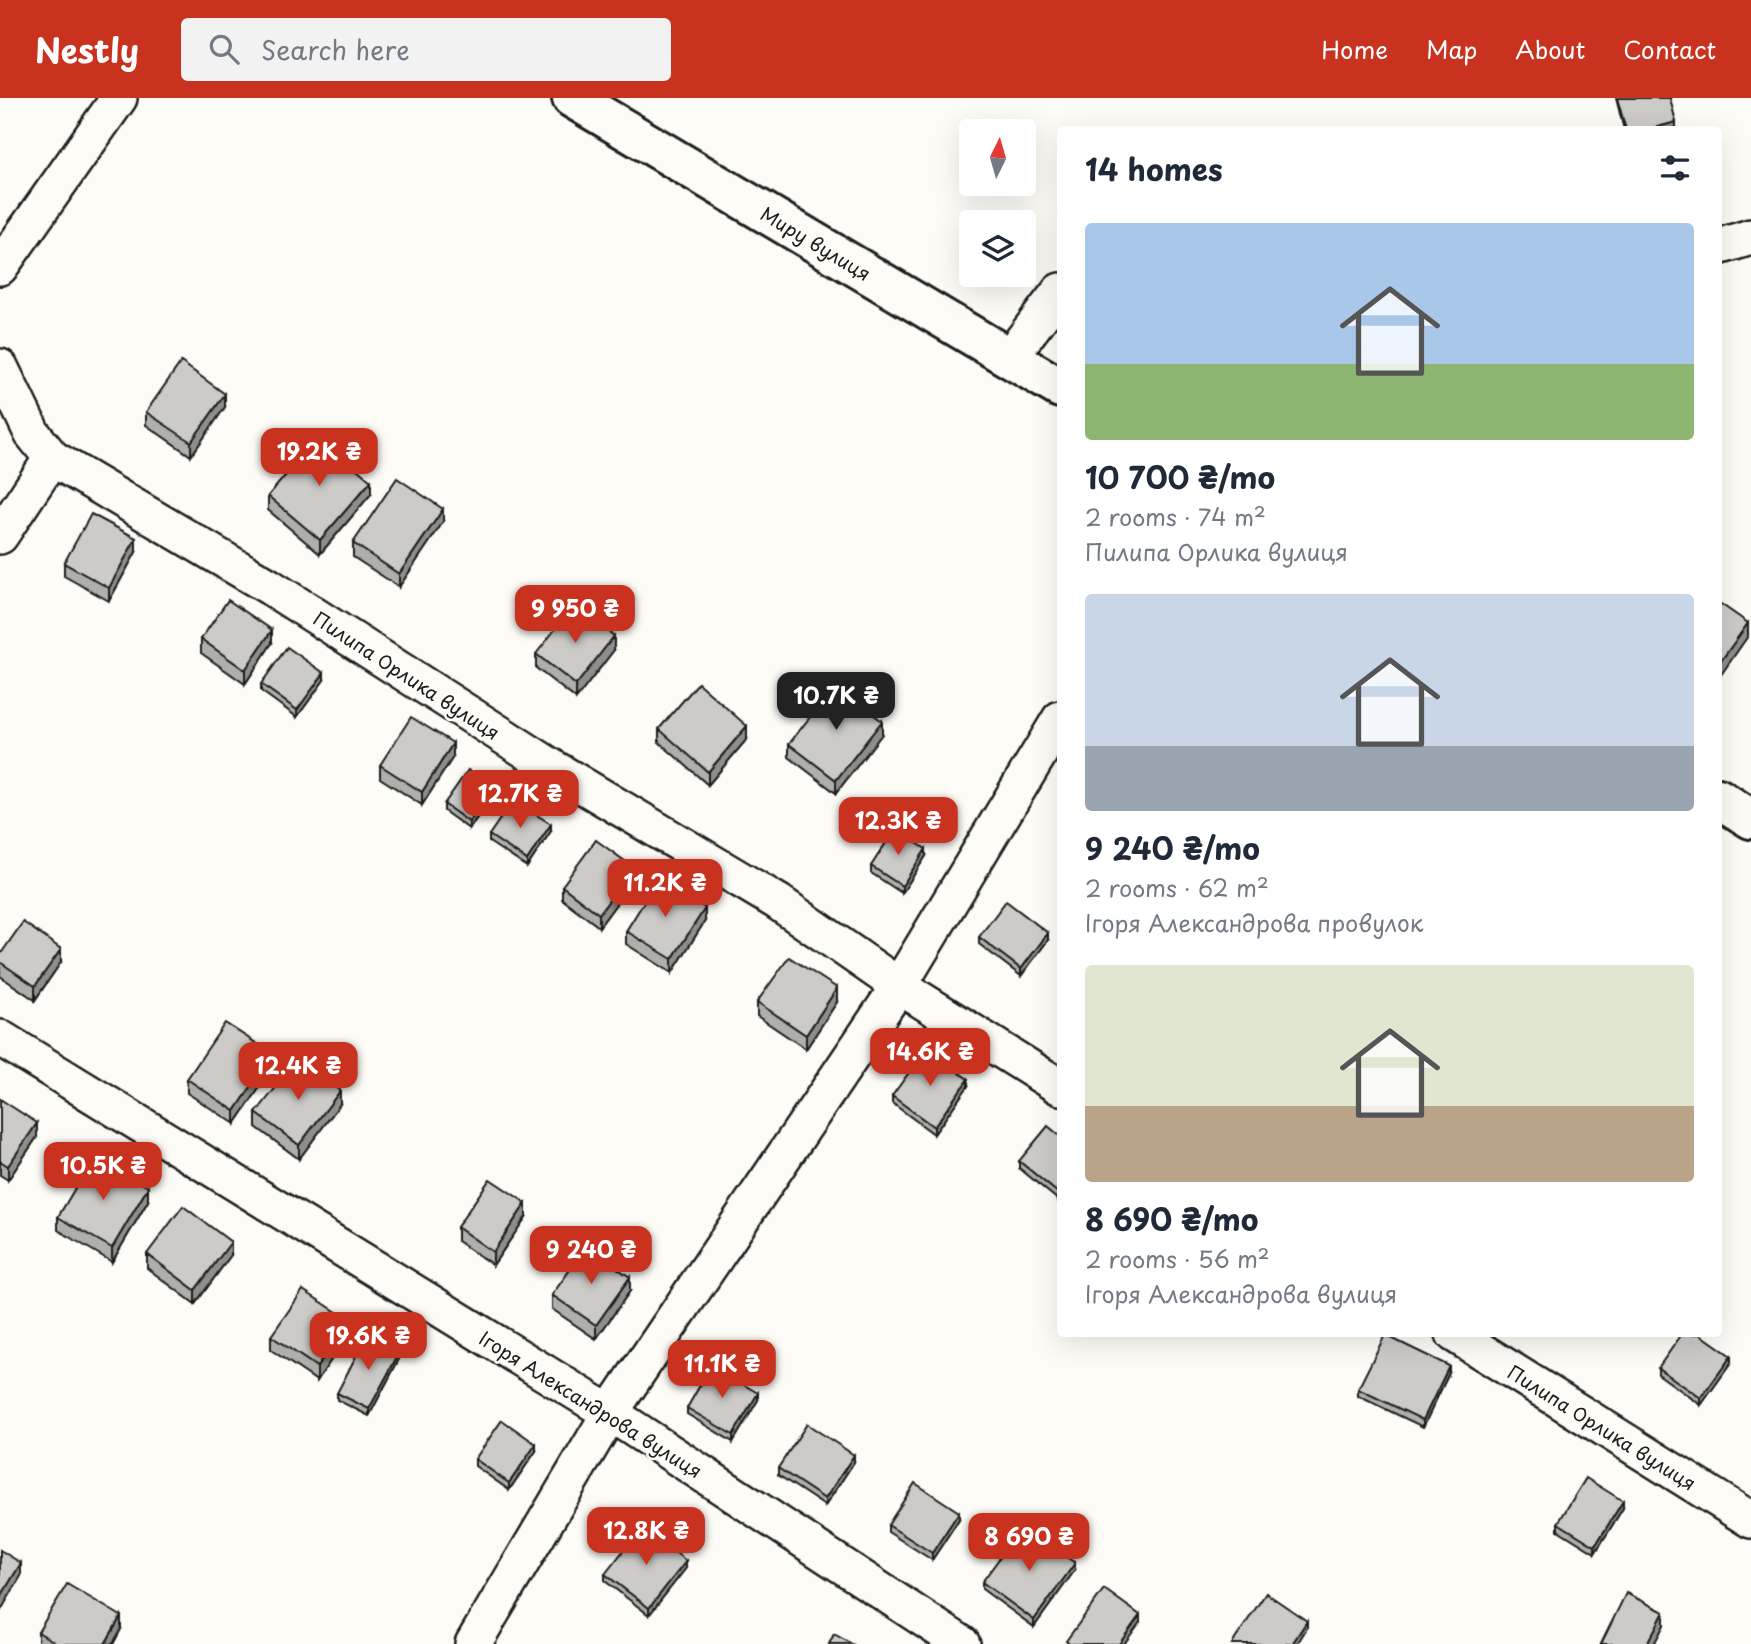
<!DOCTYPE html>
<meta charset="utf-8">
<style>
:root{--surface:#fff;--page:#f2f2f3;--text:#1f2937;--muted:#747a83;--accent:#c8321e}
body{margin:0;font-family:"Playpen Sans",sans-serif;background:var(--page);color:var(--text);height:100vh;display:flex;flex-direction:column;font-size:26px;white-space:nowrap}
*{box-sizing:border-box;margin:0}
p{font-size:23px;color:var(--muted)}
.icon{flex:none;width:38px;height:38px;fill:none;stroke:currentColor;stroke-width:2;stroke-linecap:round;stroke-linejoin:round}
.map{position:relative;flex:1;overflow:hidden}
.panel{position:absolute;left:1057px;top:28px;width:665px;height:1211px;display:flex;flex-direction:column;background:var(--surface);border-radius:7px;box-shadow:0 7px 28px #0002}
.panel>*{flex:none}
.needle{width:46px;rotate:5deg}
.controls{position:absolute;left:959px;top:21px;display:grid;gap:14px}
.controls a{display:grid;place-items:center;width:77px;height:77px;border-radius:7px;background:var(--surface);box-shadow:0 7px 28px #0002;font-size:35px}
.price{position:absolute;translate:-50% -60px;padding:0 16px;border-radius:14px;background:var(--accent);color:#fff;font-size:23px;line-height:46px;filter:drop-shadow(0 2px 4px #0008)}
.price::after{content:'';position:absolute;left:50%;top:42px;width:21px;height:16px;margin-left:-10px;background:inherit;clip-path:polygon(0 0,100% 0,50% 100%)}
.price.selected{background:#222;color:#fff}
ul{padding:0;list-style:none}
li{display:grid;align-content:center;gap:14px;height:371px;padding:0 28px}
li span{display:grid;place-items:center;height:217px;border-radius:7px;color:#555}
li>.icon{margin-inline-start:auto}
span .icon{width:126px;height:126px;fill:#fffc;stroke-width:1}
li b{font-size:30px}
h2{display:flex;justify-content:space-between;align-items:center;height:84px;padding:0 28px;font-size:30px}
header{display:flex;align-items:center;gap:42px;box-sizing:border-box;height:98px;padding:0 35px;background:var(--accent);color:#fff}
header strong{font-size:33px}
nav{display:flex;gap:38px;margin-inline-start:auto;font-size:24px}
.search{width:490px;height:63px;background:var(--page);display:flex;align-items:center;gap:18px;box-sizing:border-box;padding:0 24px;border-radius:7px;color:var(--muted);font-size:26px}
.map>svg:first-child{display:block}
.lines{fill:none;stroke-linecap:round;stroke-linejoin:round}
.minor-casing{stroke:#1c1c1c;stroke-width:40}
.tertiary-casing{stroke:#1c1c1c;stroke-width:44}
.minor{stroke:#fdfcf7;stroke-width:35}
.tertiary{stroke:#fdfcf7;stroke-width:38}
.wall{fill:#afafac;stroke:#1c1c1c;stroke-width:2}
.shaded-wall{fill:#8f8e8c;stroke:#1c1c1c;stroke-width:2}
.building{fill:#cccbc8;stroke:#1c1c1c;stroke-width:2}
.labels{text-anchor:middle;dominant-baseline:central;stroke-width:5;stroke-linejoin:round;paint-order:stroke}
.street-label{font-size:19px;fill:#1c1c1c;stroke:#fdfcf7}
</style>
<header>
<strong>Nestly</strong>
<div class="search"><svg class="icon" aria-label="search" viewBox="0 0 24 24"><circle cx="10" cy="10" r="6"/><path d="M15 15l6 6"/></svg>Search here</div>
<nav><a>Home</a><a>Map</a><a>About</a><a>Contact</a></nav>
</header>
<div class="map">
<svg width="1751" height="1546" viewBox="0 0 1751 1546">
<rect width="100%" height="100%" fill="#fdfcf7"/>
<filter id="ink" filterUnits="userSpaceOnUse"><feTurbulence type="fractalNoise" baseFrequency=".0143" numOctaves="2"/><feDisplacementMap in="SourceGraphic" scale="14" xChannelSelector="R" yChannelSelector="G"/><feConvolveMatrix kernelMatrix="1 2 1 2 8 2 1 2 1" color-interpolation-filters="sRGB"/></filter>
<g filter="url(#ink)">
<g class="lines">
<!-- minor casing -->
<g class="minor-casing">
<g id="minor">
<path d="M 1718,149 L 1751,139"/>
<path d="M 0,169 L 119,0"/>
<path d="M 1009,260 L 1060,193"/>
<path d="M 0,269 L 32,335 L 52,360 L 270,489 L 555,671 L 778,804 L 899,888 L 1060,989"/>
<path d="M 0,438 L 52,360"/>
<path d="M 0,940 L 610,1315 L 962,1546"/>
<path d="M 1454,1236 L 1751,1422"/>
<path d="M 473,1546 L 610,1315 L 899,888 L 1060,621"/>
</g>
</g>
<!-- tertiary casing -->
<g class="tertiary-casing">
<g id="tertiary">
<path d="M 572,0 L 1060,290"/>
<path d="M 1718,700 L 1751,721"/>
</g>
</g>
<!-- minor -->
<use href="#minor" class="minor"/>
<!-- tertiary -->
<use href="#tertiary" class="tertiary"/>
</g>
<!-- wall -->
<g class="wall">
<path d="M 1616,0 L 1670,0 L 1676,30 L 1672,32 L 1624,32 Z"/>
<path d="M 225,309 L 191,358 L 146,327 L 146,314 Z"/>
<path d="M 371,396 L 320,456 L 268,412 L 268,398 Z"/>
<path d="M 443,424 L 399,489 L 353,459 L 353,445 Z"/>
<path d="M 136,454 L 109,503 L 64,478 L 64,465 Z"/>
<path d="M 201,541 L 272,545 L 245,586 L 201,555 Z"/>
<path d="M 614,552 L 576,601 L 536,570 L 536,556 Z"/>
<path d="M 324,582 L 297,619 L 261,593 L 261,586 Z"/>
<path d="M 659,631 L 747,641 L 708,687 L 659,644 Z"/>
<path d="M 882,636 L 836,695 L 789,659 L 789,646 Z"/>
<path d="M 453,659 L 422,707 L 380,680 L 380,667 Z"/>
<path d="M 493,697 L 469,731 L 444,713 L 444,706 Z"/>
<path d="M 551,733 L 527,769 L 489,744 L 489,737 Z"/>
<path d="M 926,758 L 902,795 L 871,775 L 871,768 Z"/>
<path d="M 633,783 L 599,829 L 562,801 L 562,788 Z"/>
<path d="M 705,823 L 672,875 L 626,846 L 626,833 Z"/>
<path d="M 979,839 L 1048,842 L 1021,878 L 979,846 Z"/>
<path d="M 0,857 L 61,864 L 35,902 L 0,878 Z"/>
<path d="M 757,904 L 837,904 L 806,951 L 757,918 Z"/>
<path d="M 273,970 L 235,1026 L 187,995 L 187,981 Z"/>
<path d="M 968,988 L 934,1036 L 892,1005 L 892,998 Z"/>
<path d="M 0,1001 L 37,1039 L 8,1082 L 0,1077 Z"/>
<path d="M 340,1006 L 299,1061 L 256,1029 L 256,1015 Z"/>
<path d="M 1060,1038 L 1060,1099 L 1058,1102 L 1019,1070 L 1019,1063 Z"/>
<path d="M 148,1103 L 112,1164 L 58,1132 L 58,1119 Z"/>
<path d="M 526,1119 L 493,1167 L 457,1143 L 457,1129 Z"/>
<path d="M 147,1156 L 231,1157 L 195,1206 L 147,1170 Z"/>
<path d="M 630,1193 L 596,1241 L 552,1211 L 552,1197 Z"/>
<path d="M 349,1235 L 317,1283 L 271,1252 L 271,1238 Z"/>
<path d="M 399,1261 L 369,1318 L 337,1302 L 337,1295 Z"/>
<path d="M 1731,1265 L 1701,1307 L 1658,1276 L 1658,1270 Z"/>
<path d="M 1449,1275 L 1423,1329 L 1358,1298 L 1358,1291 Z"/>
<path d="M 758,1302 L 733,1344 L 687,1316 L 687,1310 Z"/>
<path d="M 536,1353 L 509,1392 L 475,1368 L 475,1361 Z"/>
<path d="M 854,1364 L 825,1408 L 778,1377 L 778,1370 Z"/>
<path d="M 1623,1410 L 1595,1455 L 1558,1432 L 1558,1425 Z"/>
<path d="M 959,1421 L 932,1462 L 888,1434 L 888,1427 Z"/>
<path d="M 686,1470 L 649,1517 L 605,1483 L 605,1476 Z"/>
<path d="M 1075,1472 L 1034,1529 L 982,1491 L 982,1484 Z"/>
<path d="M 121,1531 L 113,1546 L 38,1546 L 38,1534 Z"/>
</g>
<!-- shaded-wall -->
<g class="shaded-wall">
<path d="M 1676,24 L 1676,30 L 1672,32 L 1646,32 Z"/>
<path d="M 225,296 L 225,309 L 191,358 L 191,344 Z"/>
<path d="M 371,383 L 371,396 L 320,456 L 320,442 Z"/>
<path d="M 443,411 L 443,424 L 399,489 L 399,476 Z"/>
<path d="M 136,440 L 136,454 L 109,503 L 109,490 Z"/>
<path d="M 1748,525 L 1748,538 L 1718,581 L 1718,567 Z"/>
<path d="M 272,532 L 272,545 L 245,586 L 245,572 Z"/>
<path d="M 614,538 L 614,552 L 576,601 L 576,587 Z"/>
<path d="M 324,575 L 324,582 L 297,619 L 297,612 Z"/>
<path d="M 882,623 L 882,636 L 836,695 L 836,682 Z"/>
<path d="M 747,628 L 747,641 L 708,687 L 708,674 Z"/>
<path d="M 453,645 L 453,659 L 422,707 L 422,694 Z"/>
<path d="M 493,690 L 493,697 L 469,731 L 469,724 Z"/>
<path d="M 551,726 L 551,733 L 527,769 L 527,762 Z"/>
<path d="M 926,751 L 926,758 L 902,795 L 902,788 Z"/>
<path d="M 633,769 L 633,783 L 599,829 L 599,816 Z"/>
<path d="M 705,810 L 705,823 L 672,875 L 672,861 Z"/>
<path d="M 1048,835 L 1048,842 L 1021,878 L 1021,871 Z"/>
<path d="M 61,851 L 61,864 L 35,902 L 35,888 Z"/>
<path d="M 837,890 L 837,904 L 806,951 L 806,937 Z"/>
<path d="M 273,956 L 273,970 L 235,1026 L 235,1013 Z"/>
<path d="M 968,981 L 968,988 L 934,1036 L 934,1029 Z"/>
<path d="M 340,993 L 340,1006 L 299,1061 L 299,1047 Z"/>
<path d="M 37,1025 L 37,1039 L 8,1082 L 8,1068 Z"/>
<path d="M 148,1089 L 148,1103 L 112,1164 L 112,1150 Z"/>
<path d="M 1060,1092 L 1060,1099 L 1058,1102 L 1058,1095 Z"/>
<path d="M 526,1105 L 526,1119 L 493,1167 L 493,1154 Z"/>
<path d="M 231,1144 L 231,1157 L 195,1206 L 195,1192 Z"/>
<path d="M 630,1179 L 630,1193 L 596,1241 L 596,1227 Z"/>
<path d="M 349,1222 L 349,1235 L 317,1283 L 317,1269 Z"/>
<path d="M 399,1255 L 399,1261 L 369,1318 L 369,1311 Z"/>
<path d="M 1731,1258 L 1731,1265 L 1701,1307 L 1701,1300 Z"/>
<path d="M 1449,1268 L 1449,1275 L 1423,1329 L 1423,1322 Z"/>
<path d="M 758,1295 L 758,1302 L 733,1344 L 733,1337 Z"/>
<path d="M 536,1346 L 536,1353 L 509,1392 L 509,1385 Z"/>
<path d="M 854,1357 L 854,1364 L 825,1408 L 825,1401 Z"/>
<path d="M 1623,1403 L 1623,1410 L 1595,1455 L 1595,1448 Z"/>
<path d="M 959,1414 L 959,1421 L 932,1462 L 932,1455 Z"/>
<path d="M 686,1463 L 686,1470 L 649,1517 L 649,1510 Z"/>
<path d="M 21,1465 L 21,1478 L 0,1514 L 0,1500 Z"/>
<path d="M 1075,1465 L 1075,1472 L 1034,1529 L 1034,1522 Z"/>
<path d="M 1664,1514 L 1664,1527 L 1654,1546 L 1647,1546 Z"/>
<path d="M 1140,1517 L 1140,1524 L 1124,1546 L 1119,1546 Z"/>
<path d="M 121,1518 L 121,1531 L 113,1546 L 105,1546 Z"/>
<path d="M 1307,1523 L 1307,1530 L 1297,1546 L 1292,1546 Z"/>
</g>
<!-- building -->
<g class="building">
<path d="M 1617,0 L 1670,0 L 1676,24 L 1646,32 L 1626,32 Z"/>
<path d="M 181,264 L 225,296 L 191,344 L 146,314 Z"/>
<path d="M 319,338 L 371,383 L 320,442 L 268,398 Z"/>
<path d="M 397,380 L 443,411 L 399,476 L 353,445 Z"/>
<path d="M 91,416 L 136,440 L 109,490 L 64,465 Z"/>
<path d="M 228,502 L 272,532 L 245,572 L 201,541 Z"/>
<path d="M 1718,504 L 1748,525 L 1718,567 Z"/>
<path d="M 574,507 L 614,538 L 576,587 L 536,556 Z"/>
<path d="M 287,549 L 324,575 L 297,612 L 261,586 Z"/>
<path d="M 698,585 L 747,628 L 708,674 L 659,631 Z"/>
<path d="M 835,587 L 882,623 L 836,682 L 789,646 Z"/>
<path d="M 411,619 L 453,645 L 422,694 L 380,667 Z"/>
<path d="M 468,672 L 493,690 L 469,724 L 444,706 Z"/>
<path d="M 513,702 L 551,726 L 527,762 L 489,737 Z"/>
<path d="M 895,731 L 926,751 L 902,788 L 871,768 Z"/>
<path d="M 596,742 L 633,769 L 599,816 L 562,788 Z"/>
<path d="M 659,780 L 705,810 L 672,861 L 626,833 Z"/>
<path d="M 1006,803 L 1048,835 L 1021,871 L 979,839 Z"/>
<path d="M 23,824 L 61,851 L 35,888 L 0,864 L 0,857 Z"/>
<path d="M 789,859 L 837,890 L 806,937 L 757,904 Z"/>
<path d="M 225,925 L 273,956 L 235,1013 L 187,981 Z"/>
<path d="M 926,951 L 968,981 L 934,1029 L 892,998 Z"/>
<path d="M 298,961 L 340,993 L 299,1047 L 256,1015 Z"/>
<path d="M 0,1001 L 37,1025 L 8,1068 L 0,1063 Z"/>
<path d="M 1048,1028 L 1060,1038 L 1060,1092 L 1058,1095 L 1019,1063 Z"/>
<path d="M 94,1058 L 148,1089 L 112,1150 L 58,1119 Z"/>
<path d="M 490,1081 L 526,1105 L 493,1154 L 457,1129 Z"/>
<path d="M 183,1108 L 231,1144 L 195,1192 L 147,1156 Z"/>
<path d="M 586,1149 L 630,1179 L 596,1227 L 552,1197 Z"/>
<path d="M 303,1192 L 349,1222 L 317,1269 L 271,1238 Z"/>
<path d="M 1682,1236 L 1700,1236 L 1731,1258 L 1701,1300 L 1658,1270 Z"/>
<path d="M 367,1237 L 399,1255 L 369,1311 L 337,1295 Z"/>
<path d="M 1385,1237 L 1449,1268 L 1423,1322 L 1358,1291 Z"/>
<path d="M 711,1268 L 758,1295 L 733,1337 L 687,1310 Z"/>
<path d="M 502,1322 L 536,1346 L 509,1385 L 475,1361 Z"/>
<path d="M 807,1326 L 854,1357 L 825,1401 L 778,1370 Z"/>
<path d="M 1586,1380 L 1623,1403 L 1595,1448 L 1558,1425 Z"/>
<path d="M 915,1385 L 959,1414 L 932,1455 L 888,1427 Z"/>
<path d="M 643,1428 L 686,1463 L 649,1510 L 605,1476 Z"/>
<path d="M 1023,1428 L 1075,1465 L 1034,1522 L 982,1484 Z"/>
<path d="M 0,1452 L 21,1465 L 0,1500 Z"/>
<path d="M 67,1486 L 121,1518 L 105,1546 L 58,1546 L 38,1534 Z"/>
<path d="M 1104,1491 L 1140,1517 L 1119,1546 L 1070,1546 L 1066,1543 Z"/>
<path d="M 1266,1495 L 1307,1523 L 1292,1546 L 1232,1546 Z"/>
<path d="M 1626,1495 L 1664,1514 L 1647,1546 L 1601,1546 Z"/>
<path d="M 834,1536 L 852,1546 L 829,1546 Z"/>
</g>
</g>
<g class="labels">
<!-- street labels -->
<g class="street-label">
<text transform="translate(816 145) rotate(31)">Миру вулиця</text>
<text transform="translate(407 577) rotate(33)">Пилипа Орлика вулиця</text>
<text transform="translate(591 1306) rotate(32)">Ігоря Александрова вулиця</text>
<text transform="translate(1602 1329) rotate(32)">Пилипа Орлика вулиця</text>
</g>
</g>
</svg>
<div class="controls">
<a><svg class="needle" viewBox="-14 -14 28 28"><path d="M0-13l5 13h-10z" fill="#e53935"/><path d="M0 13l5-13h-10z" fill="#747a83"/></svg></a>
<a><svg class="icon" aria-label="layers" viewBox="0 0 24 24"><path d="M12 4l9 5-9 5-9-5zM3 14l9 5 9-5"/></svg></a>
</div>
<b class="price" style="left:319px;top:390px">19.2K ₴</b>
<b class="price" style="left:575px;top:547px">9 950 ₴</b>
<b class="price selected" style="left:836px;top:634px">10.7K ₴</b>
<b class="price" style="left:520px;top:732px">12.7K ₴</b>
<b class="price" style="left:898px;top:759px">12.3K ₴</b>
<b class="price" style="left:665px;top:821px">11.2K ₴</b>
<b class="price" style="left:930px;top:990px">14.6K ₴</b>
<b class="price" style="left:298px;top:1004px">12.4K ₴</b>
<b class="price" style="left:103px;top:1104px">10.5K ₴</b>
<b class="price" style="left:591px;top:1188px">9 240 ₴</b>
<b class="price" style="left:368px;top:1274px">19.6K ₴</b>
<b class="price" style="left:722px;top:1302px">11.1K ₴</b>
<b class="price" style="left:646px;top:1469px">12.8K ₴</b>
<b class="price" style="left:1029px;top:1475px">8 690 ₴</b>
<section class="panel">
<h2>14 homes<svg class="icon" aria-label="filters" viewBox="0 0 24 24"><path d="M4 7h16M4 17h16"/><circle cx="9" cy="7" r="2"/><circle cx="15" cy="17" r="2"/></svg></h2>
<ul>
<li><span style="background:linear-gradient(#a9c7e8 65%,#8fb573 0)"><svg class="icon" aria-label="home" viewBox="0 0 24 24"><path d="M3 11l9-7 9 7M6 9v11h12V9"/></svg></span><div><b>10 700 ₴/mo</b><p>2 rooms · 74 m²</p><p>Пилипа Орлика вулиця</p></div></li>
<li><span style="background:linear-gradient(#c9d6e8 70%,#9aa5b1 0)"><svg class="icon" aria-label="home" viewBox="0 0 24 24"><path d="M3 11l9-7 9 7M6 9v11h12V9"/></svg></span><div><b>9 240 ₴/mo</b><p>2 rooms · 62 m²</p><p>Ігоря Александрова провулок</p></div></li>
<li><span style="background:linear-gradient(#dfe7d0 65%,#b9a48a 0)"><svg class="icon" aria-label="home" viewBox="0 0 24 24"><path d="M3 11l9-7 9 7M6 9v11h12V9"/></svg></span><div><b>8 690 ₴/mo</b><p>2 rooms · 56 m²</p><p>Ігоря Александрова вулиця</p></div></li>
</ul>
</section>
</div>
